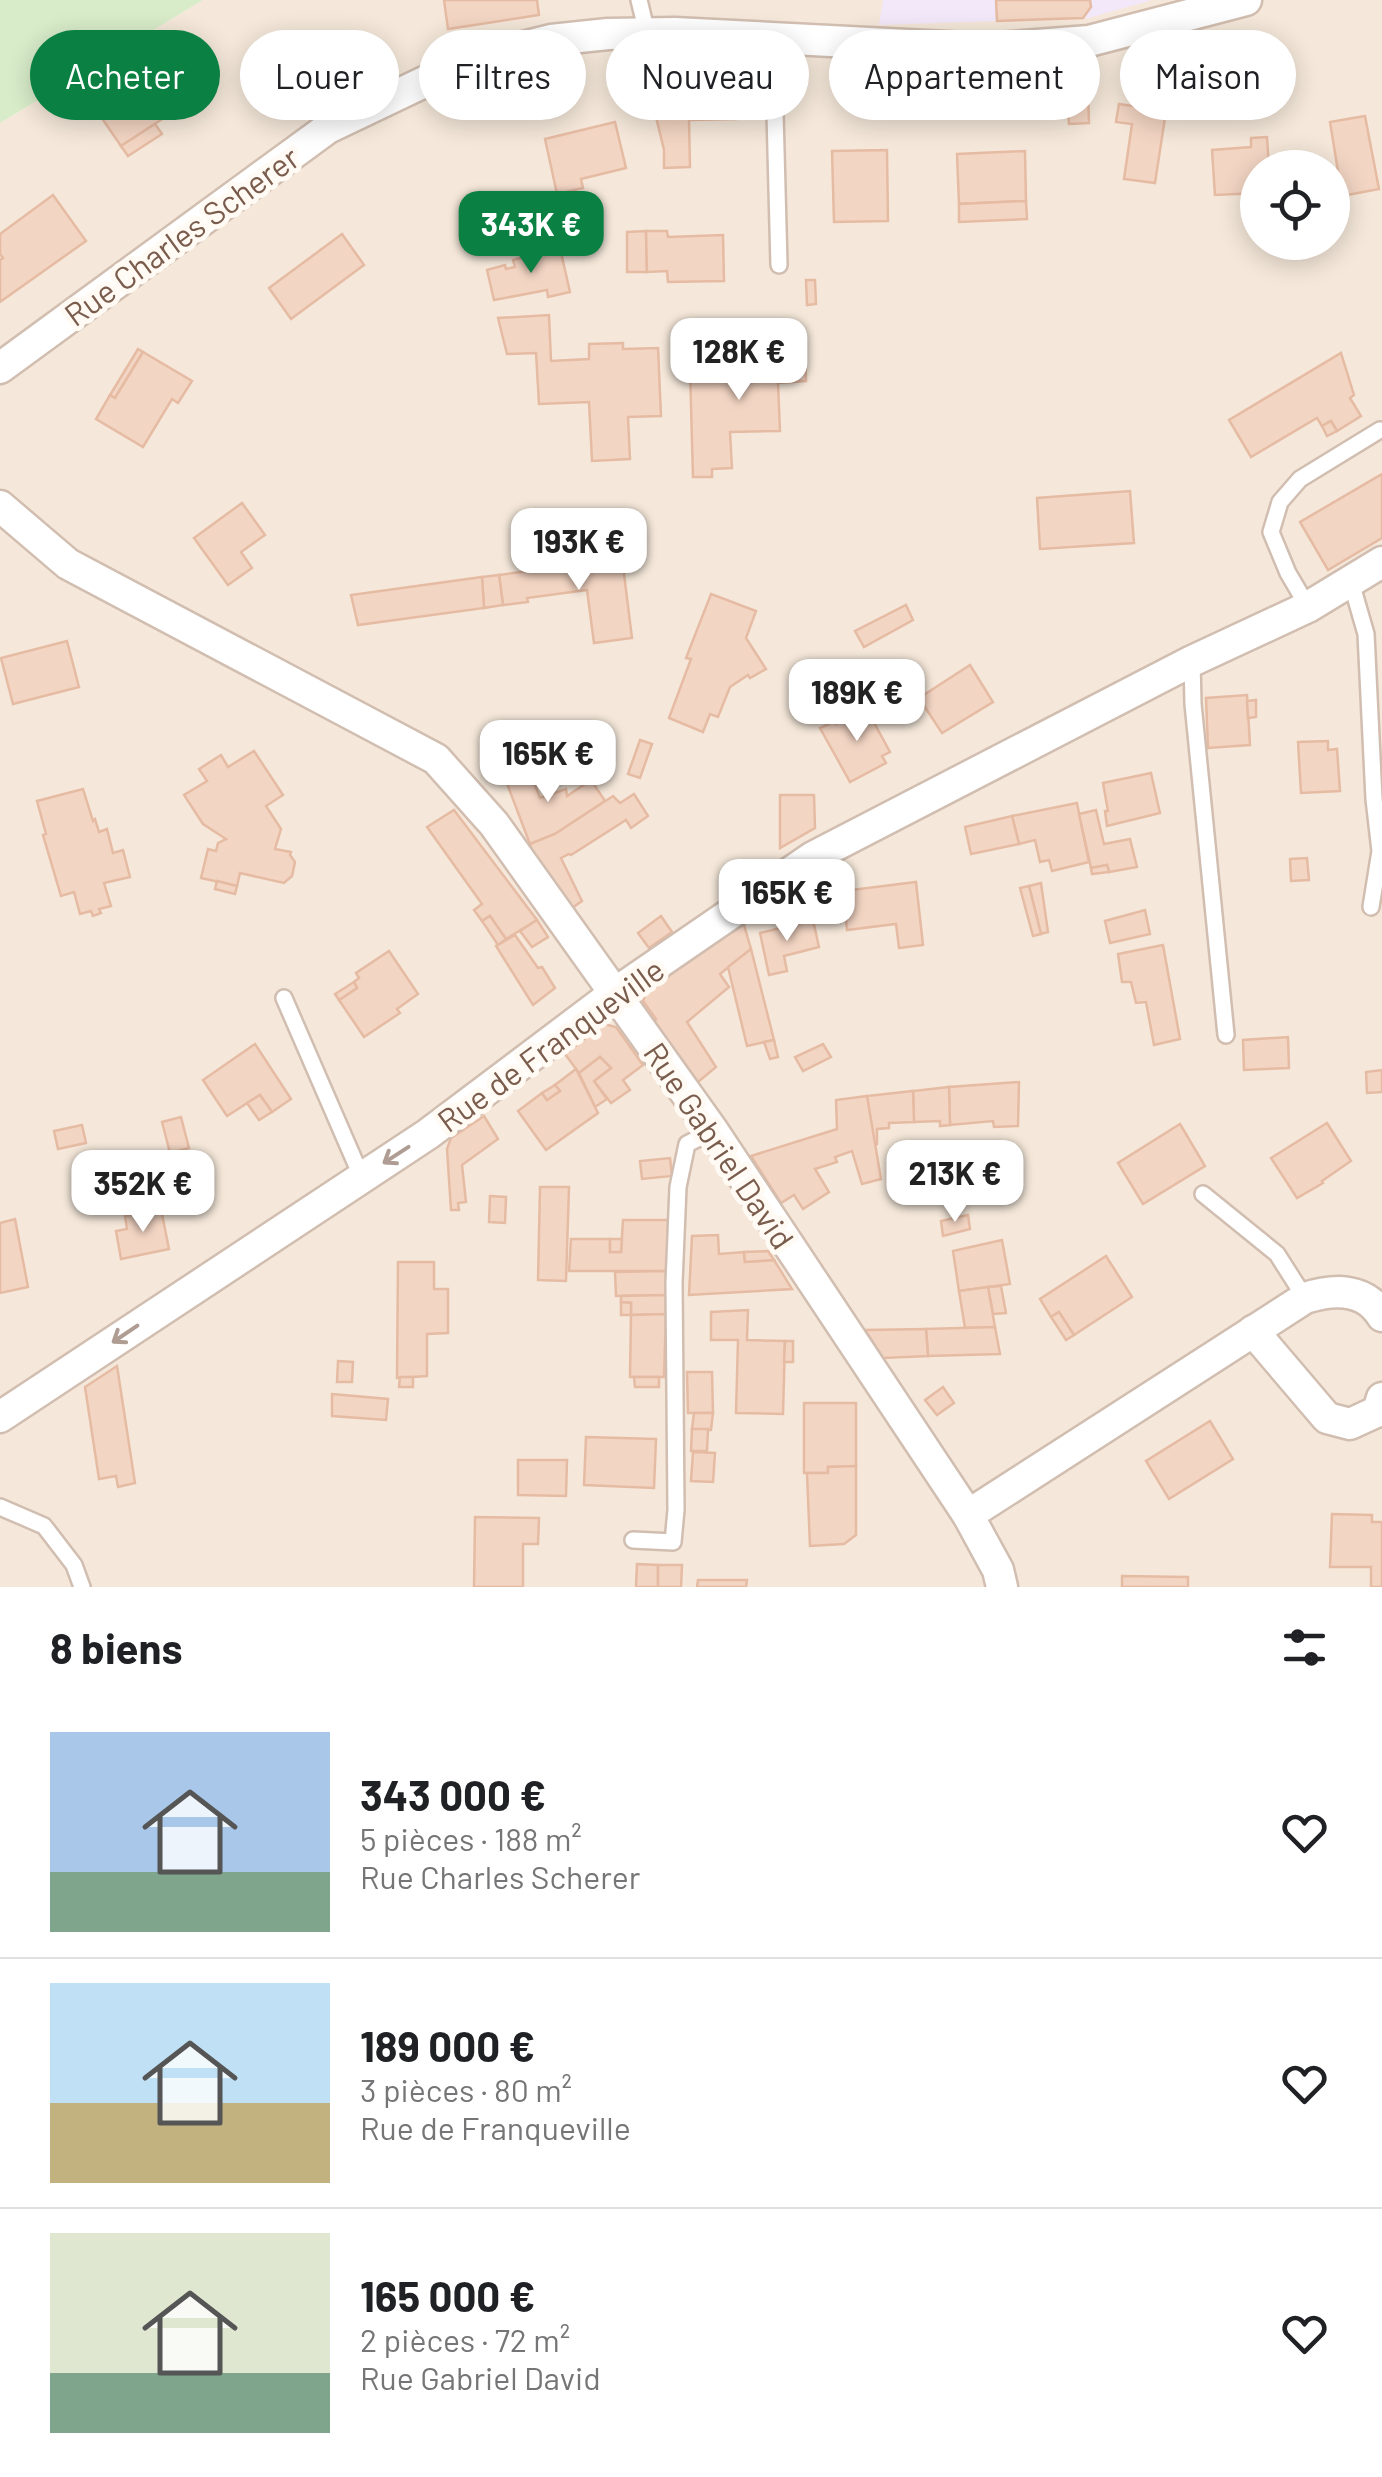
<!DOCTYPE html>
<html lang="fr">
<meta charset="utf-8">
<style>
:root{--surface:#fff;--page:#f2f2f2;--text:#202124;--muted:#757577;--line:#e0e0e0;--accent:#0b8043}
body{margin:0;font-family:Barlow,sans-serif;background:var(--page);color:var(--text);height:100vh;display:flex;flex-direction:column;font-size:38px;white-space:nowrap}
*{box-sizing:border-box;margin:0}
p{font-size:32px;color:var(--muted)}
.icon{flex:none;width:55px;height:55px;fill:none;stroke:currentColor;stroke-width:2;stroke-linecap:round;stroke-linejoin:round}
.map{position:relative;height:1587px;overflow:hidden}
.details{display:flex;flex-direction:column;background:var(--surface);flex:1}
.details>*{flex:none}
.guide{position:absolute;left:30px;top:30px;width:1322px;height:90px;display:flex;gap:20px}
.tools{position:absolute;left:1240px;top:150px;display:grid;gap:20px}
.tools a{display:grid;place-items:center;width:110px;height:110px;border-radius:50%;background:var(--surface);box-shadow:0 5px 25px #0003;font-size:50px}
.price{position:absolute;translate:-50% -85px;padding:0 22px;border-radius:20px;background:#fff;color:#222;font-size:32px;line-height:65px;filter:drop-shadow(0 2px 5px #0008)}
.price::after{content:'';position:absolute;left:50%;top:60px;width:30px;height:22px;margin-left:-15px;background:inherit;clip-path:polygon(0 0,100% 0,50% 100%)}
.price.current{background:var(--accent);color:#fff}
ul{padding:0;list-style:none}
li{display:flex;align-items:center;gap:30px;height:250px;padding:0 50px}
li+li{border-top:2px solid var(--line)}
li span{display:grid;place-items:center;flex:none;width:280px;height:200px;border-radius:0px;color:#555}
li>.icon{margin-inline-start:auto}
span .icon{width:120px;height:120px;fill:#fffc;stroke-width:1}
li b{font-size:42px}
h2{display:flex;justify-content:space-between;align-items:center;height:120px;padding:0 50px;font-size:42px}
.tag{padding:0 35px;border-radius:45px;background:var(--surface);box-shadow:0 5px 25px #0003;font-size:35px;line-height:90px}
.tag.current{background:var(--accent);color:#fff}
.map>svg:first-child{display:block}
.residential{fill:#f5e8da;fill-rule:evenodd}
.education{fill:#f3e8fa}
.green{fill:#d8ecc9}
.building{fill:#f3d5c3;stroke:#e6bba3;stroke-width:2.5}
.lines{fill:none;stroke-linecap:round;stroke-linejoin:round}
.service-casing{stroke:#d1beb0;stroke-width:20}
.minor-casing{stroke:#d1beb0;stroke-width:35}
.service{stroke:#fff;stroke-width:15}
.minor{stroke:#fff;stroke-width:30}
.oneway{stroke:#af9d94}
.labels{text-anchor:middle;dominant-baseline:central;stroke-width:10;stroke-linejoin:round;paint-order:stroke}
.street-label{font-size:32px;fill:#7a5c4d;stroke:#fffaf3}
</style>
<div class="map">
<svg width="1382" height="1587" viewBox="0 0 1382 1587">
<rect width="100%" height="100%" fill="#fdf6ec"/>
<!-- residential -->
<path class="residential" d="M 203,0 L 1382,0 L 1382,1587 L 0,1587 L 0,123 ZM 1258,168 L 1332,168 L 1332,242 L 1258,242 Z"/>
<!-- education -->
<path class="education" d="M 883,0 L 1152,0 L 1089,18 L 879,25 Z"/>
<!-- green -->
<path class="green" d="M 0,0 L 203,0 L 0,123 Z"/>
<!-- building -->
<g class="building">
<path d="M 444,0 L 537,0 L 539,15 L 448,29 Z"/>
<path d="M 996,0 L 1090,0 L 1091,7 L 1083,18 L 997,21 Z"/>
<path d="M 145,43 L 156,60 L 130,78 L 119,60 Z"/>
<path d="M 150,76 L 173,112 L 121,146 L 97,111 Z"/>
<path d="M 677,88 L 736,88 L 736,119 L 689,120 L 690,167 L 664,168 L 664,150 L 651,96 Z"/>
<path d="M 1088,92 L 1089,123 L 1069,124 L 1067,93 Z"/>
<path d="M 1119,104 L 1166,111 L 1155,183 L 1124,179 L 1132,124 L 1116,122 Z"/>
<path d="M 1365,116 L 1379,189 L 1342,196 L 1330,122 Z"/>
<path d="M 615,122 L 626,168 L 581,179 L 583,188 L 557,194 L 545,139 Z"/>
<path d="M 155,124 L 162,134 L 128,156 L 121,146 Z"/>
<path d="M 1267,137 L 1269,168 L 1258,168 L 1258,193 L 1215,195 L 1212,150 L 1251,147 L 1251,138 Z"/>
<path d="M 887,150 L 888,221 L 834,222 L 832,151 Z"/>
<path d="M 1025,151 L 1026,201 L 959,204 L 957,154 Z"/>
<path d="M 53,195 L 86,241 L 0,302 L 0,260 L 3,258 L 0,254 L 0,234 Z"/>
<path d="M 1026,201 L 1027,219 L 959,222 L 959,204 Z"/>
<path d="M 646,231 L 647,272 L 627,272 L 627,232 Z"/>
<path d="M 646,231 L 667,231 L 668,237 L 723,235 L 724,281 L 668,282 L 667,271 L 647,272 Z"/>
<path d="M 342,234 L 364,265 L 291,319 L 269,288 Z"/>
<path d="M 560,248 L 570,292 L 548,297 L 547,290 L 494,300 L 487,270 L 505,265 L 506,269 L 515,267 L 513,260 Z"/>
<path d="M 806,280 L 815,280 L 816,304 L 807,305 Z"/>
<path d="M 549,315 L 551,361 L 589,359 L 589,344 L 623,343 L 623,349 L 658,348 L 661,416 L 628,417 L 630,459 L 592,461 L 589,402 L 539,404 L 536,353 L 507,354 L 498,318 Z"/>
<path d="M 805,342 L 806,381 L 778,383 L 780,431 L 730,432 L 732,468 L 712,469 L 712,477 L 693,477 L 690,370 L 727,369 L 726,363 L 766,362 L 765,344 Z"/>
<path d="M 138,349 L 143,352 L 115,398 L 110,395 Z"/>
<path d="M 143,352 L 192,381 L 178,403 L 172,399 L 143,447 L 96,419 L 110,395 L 115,398 Z"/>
<path d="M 1341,353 L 1354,395 L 1350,398 L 1361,416 L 1337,431 L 1331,421 L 1322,426 L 1317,418 L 1251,457 L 1229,420 Z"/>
<path d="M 726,363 L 727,369 L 690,370 L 689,364 Z"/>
<path d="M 1331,421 L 1337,431 L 1327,436 L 1322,426 Z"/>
<path d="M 1382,474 L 1382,538 L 1328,570 L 1300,522 Z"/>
<path d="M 1130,491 L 1134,543 L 1040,549 L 1037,498 Z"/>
<path d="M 242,503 L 265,535 L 241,552 L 252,568 L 228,585 L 194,538 Z"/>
<path d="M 622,558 L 632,638 L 594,643 L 587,590 L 527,598 L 528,602 L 503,605 L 499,575 Z"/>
<path d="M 499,575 L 503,605 L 484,608 L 482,577 Z"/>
<path d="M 482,577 L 484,608 L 358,625 L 351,595 Z"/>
<path d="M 711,594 L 756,611 L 746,638 L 766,669 L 750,678 L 748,675 L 730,687 L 718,717 L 710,714 L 703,732 L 669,718 L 691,659 L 686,658 Z"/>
<path d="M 906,605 L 913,620 L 864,647 L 855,631 Z"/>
<path d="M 67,641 L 79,687 L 13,704 L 1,658 Z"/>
<path d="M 970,665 L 993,702 L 942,733 L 919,698 Z"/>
<path d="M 1247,695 L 1250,745 L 1208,748 L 1206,698 Z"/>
<path d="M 1256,700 L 1256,717 L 1248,718 L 1247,701 Z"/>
<path d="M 866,708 L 890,752 L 882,756 L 886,763 L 850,782 L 820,728 L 835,721 L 836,724 Z"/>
<path d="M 640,740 L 652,744 L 640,778 L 628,774 Z"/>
<path d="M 1328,741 L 1328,750 L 1337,749 L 1340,791 L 1301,793 L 1298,742 Z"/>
<path d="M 254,751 L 283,795 L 266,806 L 281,829 L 275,849 L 291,852 L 290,855 L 295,862 L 292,876 L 284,883 L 240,873 L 237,886 L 201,878 L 208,849 L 216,851 L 218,843 L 226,839 L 203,824 L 184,795 L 207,781 L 199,769 L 221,755 L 228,767 Z"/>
<path d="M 527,765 L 540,798 L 566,789 L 567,796 L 591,780 L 605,801 L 555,834 L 530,844 L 503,773 Z"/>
<path d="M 1151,773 L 1160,813 L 1107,826 L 1105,811 L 1108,811 L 1103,783 Z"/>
<path d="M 83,789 L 93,821 L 95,819 L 99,832 L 107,829 L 113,853 L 123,850 L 130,877 L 104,883 L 111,906 L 99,909 L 101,913 L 93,916 L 91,911 L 80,914 L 74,892 L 61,896 L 43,835 L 46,834 L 37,801 Z"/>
<path d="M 634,794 L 648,816 L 631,828 L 626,820 L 571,855 L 569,854 L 561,858 L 582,901 L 569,910 L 536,864 L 530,844 L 555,834 L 613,796 L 620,803 Z"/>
<path d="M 780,795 L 814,795 L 815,828 L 780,848 Z"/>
<path d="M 1077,803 L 1089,862 L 1052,871 L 1049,860 L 1040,862 L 1035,840 L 1019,844 L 1012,816 Z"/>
<path d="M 454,810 L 537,920 L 506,939 L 490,916 L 482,921 L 474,910 L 482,904 L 427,827 Z"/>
<path d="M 1096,810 L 1104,844 L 1130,839 L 1137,867 L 1109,872 L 1107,865 L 1091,868 L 1079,814 Z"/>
<path d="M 1012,816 L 1019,844 L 971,854 L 965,827 Z"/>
<path d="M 1307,858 L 1309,880 L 1291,881 L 1290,859 Z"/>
<path d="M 1107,865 L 1109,872 L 1092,874 L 1091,868 Z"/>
<path d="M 217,881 L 237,886 L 235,894 L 215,889 Z"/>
<path d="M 916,882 L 923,945 L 899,948 L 896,924 L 847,930 L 843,891 Z"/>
<path d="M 1041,883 L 1048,932 L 1041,934 L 1029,886 Z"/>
<path d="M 1029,886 L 1041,934 L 1033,936 L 1020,888 Z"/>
<path d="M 1145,910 L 1150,934 L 1110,943 L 1105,921 Z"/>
<path d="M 490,916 L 506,939 L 498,945 L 482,921 Z"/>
<path d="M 661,916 L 672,932 L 649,948 L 638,933 Z"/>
<path d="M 742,918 L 751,949 L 720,974 L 729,987 L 687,1022 L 716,1067 L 698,1082 L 654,1021 L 656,1019 L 643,1001 L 646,992 Z"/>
<path d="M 537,920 L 548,937 L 532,947 L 520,931 Z"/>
<path d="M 813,920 L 819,947 L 784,956 L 787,971 L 769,975 L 760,933 Z"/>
<path d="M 515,935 L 538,968 L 542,967 L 555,988 L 533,1005 L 496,946 Z"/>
<path d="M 1163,945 L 1180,1039 L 1154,1045 L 1146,1002 L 1136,1003 L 1131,982 L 1122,982 L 1118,954 Z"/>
<path d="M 751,949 L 774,1040 L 747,1046 L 728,967 Z"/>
<path d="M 389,951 L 418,994 L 397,1009 L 400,1013 L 364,1037 L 339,1000 L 357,988 L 354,982 L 359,978 L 356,973 Z"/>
<path d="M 354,982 L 357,988 L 339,1000 L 335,994 Z"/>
<path d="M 604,1024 L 616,1027 L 643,1065 L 623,1080 L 630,1090 L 611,1103 L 594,1081 L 611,1068 L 600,1057 L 579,1073 L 565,1054 Z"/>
<path d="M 1288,1037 L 1289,1068 L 1244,1070 L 1243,1040 Z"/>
<path d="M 774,1040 L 778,1057 L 770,1059 L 764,1042 Z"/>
<path d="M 255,1044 L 291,1099 L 272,1112 L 260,1095 L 227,1116 L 203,1080 Z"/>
<path d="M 823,1044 L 831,1057 L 803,1071 L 795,1057 Z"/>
<path d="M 600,1057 L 611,1068 L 594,1081 L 607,1099 L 595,1107 L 579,1073 Z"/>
<path d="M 576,1069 L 598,1113 L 546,1150 L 518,1111 L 542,1093 L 547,1100 L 560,1091 L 555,1085 Z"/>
<path d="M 1382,1070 L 1382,1092 L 1367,1093 L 1366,1072 Z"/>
<path d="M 1019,1082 L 1018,1126 L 994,1127 L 993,1121 L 950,1125 L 949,1087 Z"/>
<path d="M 555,1085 L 560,1091 L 547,1100 L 542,1093 Z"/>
<path d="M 949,1087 L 950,1125 L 940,1126 L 940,1121 L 914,1122 L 913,1091 Z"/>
<path d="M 913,1091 L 914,1122 L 889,1123 L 889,1128 L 877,1129 L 877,1144 L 874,1145 L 867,1096 Z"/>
<path d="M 260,1095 L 272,1112 L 259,1120 L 247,1103 Z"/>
<path d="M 867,1096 L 881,1179 L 862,1184 L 852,1151 L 835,1157 L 837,1162 L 815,1169 L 829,1192 L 803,1209 L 794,1195 L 781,1203 L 751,1156 L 837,1129 L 836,1100 Z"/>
<path d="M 484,1116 L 498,1139 L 462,1165 L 466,1202 L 458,1203 L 459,1210 L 451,1210 L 447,1149 L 451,1138 Z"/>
<path d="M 181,1117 L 189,1148 L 170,1153 L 162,1122 Z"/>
<path d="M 1327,1123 L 1351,1161 L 1322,1181 L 1323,1183 L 1297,1198 L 1271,1158 Z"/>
<path d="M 1180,1124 L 1205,1166 L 1143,1204 L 1118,1163 Z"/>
<path d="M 82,1125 L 86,1143 L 58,1149 L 54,1131 Z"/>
<path d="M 670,1158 L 672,1176 L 642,1179 L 640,1161 Z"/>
<path d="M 121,1173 L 128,1206 L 112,1209 L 106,1176 Z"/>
<path d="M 540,1187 L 569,1187 L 566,1281 L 538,1280 Z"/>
<path d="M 490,1196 L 506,1197 L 505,1223 L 489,1222 Z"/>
<path d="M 161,1209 L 169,1249 L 121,1259 L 116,1231 L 127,1229 L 125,1216 Z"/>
<path d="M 968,1215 L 970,1229 L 943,1236 L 941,1221 Z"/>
<path d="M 15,1219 L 28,1287 L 0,1293 L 0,1223 Z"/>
<path d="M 623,1220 L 668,1220 L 667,1271 L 569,1271 L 571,1239 L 610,1239 L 610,1252 L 621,1252 Z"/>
<path d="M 718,1235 L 719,1254 L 744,1252 L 745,1262 L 774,1260 L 792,1289 L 689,1295 L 692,1236 Z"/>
<path d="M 610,1239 L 622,1239 L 621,1252 L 610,1252 Z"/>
<path d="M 1002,1240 L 1010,1284 L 959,1291 L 953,1251 Z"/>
<path d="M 768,1251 L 774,1260 L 745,1262 L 744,1252 Z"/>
<path d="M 1106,1256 L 1132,1297 L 1074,1335 L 1059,1312 L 1051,1317 L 1040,1299 Z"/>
<path d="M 398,1262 L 434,1262 L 434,1289 L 448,1289 L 448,1333 L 427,1334 L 427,1376 L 397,1378 Z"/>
<path d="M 667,1271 L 666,1295 L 616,1296 L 615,1272 Z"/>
<path d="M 1001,1286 L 1006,1313 L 993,1314 L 988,1287 Z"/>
<path d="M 988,1287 L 995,1327 L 965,1328 L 959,1291 Z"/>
<path d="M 666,1295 L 666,1314 L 631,1315 L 631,1303 L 621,1302 L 621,1296 Z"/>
<path d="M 621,1302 L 631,1303 L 631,1315 L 621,1315 Z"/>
<path d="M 748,1310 L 747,1340 L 785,1341 L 783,1414 L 736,1413 L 738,1340 L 711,1340 L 711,1312 Z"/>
<path d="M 1059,1312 L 1074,1335 L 1066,1340 L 1051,1317 Z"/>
<path d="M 666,1314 L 664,1377 L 630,1377 L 631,1315 Z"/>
<path d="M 995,1327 L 1000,1354 L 928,1356 L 926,1329 Z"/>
<path d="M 926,1329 L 928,1356 L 883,1358 L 865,1330 Z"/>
<path d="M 785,1341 L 793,1341 L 793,1362 L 784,1362 Z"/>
<path d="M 338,1361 L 353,1362 L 352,1382 L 337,1382 Z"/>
<path d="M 117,1366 L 135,1483 L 118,1487 L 116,1476 L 99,1479 L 85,1387 Z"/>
<path d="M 687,1372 L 712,1372 L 713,1413 L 688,1413 Z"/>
<path d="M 400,1377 L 413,1377 L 413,1387 L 399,1387 Z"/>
<path d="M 634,1377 L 659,1377 L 659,1387 L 635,1387 Z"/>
<path d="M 943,1387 L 954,1403 L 937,1415 L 925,1400 Z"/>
<path d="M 332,1394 L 388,1399 L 386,1420 L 332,1416 Z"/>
<path d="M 804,1403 L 856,1403 L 856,1466 L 828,1467 L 828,1473 L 804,1473 Z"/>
<path d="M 694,1413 L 713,1413 L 711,1430 L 692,1429 Z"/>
<path d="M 1210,1421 L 1233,1459 L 1169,1499 L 1146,1461 Z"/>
<path d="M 692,1429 L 708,1429 L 707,1451 L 691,1451 Z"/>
<path d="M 586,1437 L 656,1439 L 654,1488 L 584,1485 Z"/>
<path d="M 693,1452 L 715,1453 L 713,1482 L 691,1481 Z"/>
<path d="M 518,1460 L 567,1460 L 566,1496 L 518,1495 Z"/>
<path d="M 856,1466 L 856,1535 L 844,1544 L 810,1546 L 807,1473 L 828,1473 L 828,1467 Z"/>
<path d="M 1332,1514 L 1372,1515 L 1372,1522 L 1382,1522 L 1382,1587 L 1371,1587 L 1371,1567 L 1330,1567 Z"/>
<path d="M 475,1517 L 539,1518 L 538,1544 L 523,1544 L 523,1587 L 474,1587 Z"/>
<path d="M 637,1564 L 658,1565 L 658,1587 L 636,1587 Z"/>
<path d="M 658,1565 L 682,1565 L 681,1587 L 658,1587 Z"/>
<path d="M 1122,1576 L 1188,1577 L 1188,1587 L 1122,1587 Z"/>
<path d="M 698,1580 L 747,1580 L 746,1587 L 697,1587 Z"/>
</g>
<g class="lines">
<!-- service casing -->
<g class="service-casing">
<g id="service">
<path d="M 639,0 L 647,33"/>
<path d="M 773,37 L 779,265"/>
<path d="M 1351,582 L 1366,634 L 1374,799 L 1380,851 L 1371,907"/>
<path d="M 1308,607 L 1288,573 L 1271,532 L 1280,502 L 1300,479 L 1380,430"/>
<path d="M 1192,661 L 1193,704 L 1226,1035"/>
<path d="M 284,998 L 362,1178"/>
<path d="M 1203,1194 L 1277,1254 L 1305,1298"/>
<path d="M 0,1507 L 44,1526 L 74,1565 L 82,1587"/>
<path d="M 633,1540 L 673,1542 L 676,1510 L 674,1283 L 678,1187 L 687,1144 L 713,1131"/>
</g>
</g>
<!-- minor casing -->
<g class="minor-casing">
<g id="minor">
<path d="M 0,368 L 328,128 L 439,75 L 491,55 L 551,40 L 608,34 L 675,33 L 986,49 L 1089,41 L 1246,0"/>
<path d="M 0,506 L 68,564 L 436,759 L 494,824 L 713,1131 L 968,1515 L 998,1570 L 1002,1587"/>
<path d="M 1253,1331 L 1327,1418 L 1350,1424 L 1378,1411 L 1382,1398"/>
<path d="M 0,1417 L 428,1134 L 615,993 L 813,857 L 1192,661 L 1308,607 L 1382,562"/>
<path d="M 968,1515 L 1305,1298 C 1333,1289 1365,1287 1382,1316"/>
</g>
</g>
<!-- service -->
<use href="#service" class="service"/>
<!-- minor -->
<use href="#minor" class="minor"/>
</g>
<!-- one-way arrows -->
<defs><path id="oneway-shaft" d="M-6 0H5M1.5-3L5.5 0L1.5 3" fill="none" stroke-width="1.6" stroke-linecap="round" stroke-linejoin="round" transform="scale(2.5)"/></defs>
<g class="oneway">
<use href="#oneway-shaft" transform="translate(396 1155) rotate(147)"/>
<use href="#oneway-shaft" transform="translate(125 1334) rotate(146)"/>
</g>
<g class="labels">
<!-- street labels -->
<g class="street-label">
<text transform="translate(181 235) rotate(-36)">Rue Charles Scherer</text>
<text transform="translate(550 1044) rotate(-36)">Rue de Franqueville</text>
<text transform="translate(720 1145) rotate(56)">Rue Gabriel David</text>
</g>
</g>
</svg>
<div class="tools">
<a><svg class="icon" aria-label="locate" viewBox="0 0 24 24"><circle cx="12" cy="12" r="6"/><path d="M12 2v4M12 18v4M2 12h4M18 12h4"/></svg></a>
</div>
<b class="price current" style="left:531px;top:276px">343K €</b>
<b class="price" style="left:739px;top:403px">128K €</b>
<b class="price" style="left:579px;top:593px">193K €</b>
<b class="price" style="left:857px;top:744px">189K €</b>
<b class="price" style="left:548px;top:805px">165K €</b>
<b class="price" style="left:787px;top:944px">165K €</b>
<b class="price" style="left:955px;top:1225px">213K €</b>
<b class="price" style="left:143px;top:1235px">352K €</b>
<div class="guide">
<a class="tag current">Acheter</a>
<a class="tag">Louer</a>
<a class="tag">Filtres</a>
<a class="tag">Nouveau</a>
<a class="tag">Appartement</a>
<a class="tag">Maison</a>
</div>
</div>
<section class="details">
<h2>8 biens<svg class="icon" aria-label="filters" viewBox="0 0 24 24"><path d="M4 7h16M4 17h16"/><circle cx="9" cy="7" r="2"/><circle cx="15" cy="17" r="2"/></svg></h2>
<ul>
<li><span style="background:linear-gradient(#a9c7e8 70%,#7fa58c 0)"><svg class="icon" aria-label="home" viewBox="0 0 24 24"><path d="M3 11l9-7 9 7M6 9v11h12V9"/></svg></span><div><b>343 000 €</b><p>5 pièces · 188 m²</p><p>Rue Charles Scherer</p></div><svg class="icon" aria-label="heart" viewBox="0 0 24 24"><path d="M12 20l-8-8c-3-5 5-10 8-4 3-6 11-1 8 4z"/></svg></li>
<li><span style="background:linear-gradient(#bfe0f5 60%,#c2b280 0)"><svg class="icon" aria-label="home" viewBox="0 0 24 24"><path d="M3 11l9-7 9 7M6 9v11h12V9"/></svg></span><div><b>189 000 €</b><p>3 pièces · 80 m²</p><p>Rue de Franqueville</p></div><svg class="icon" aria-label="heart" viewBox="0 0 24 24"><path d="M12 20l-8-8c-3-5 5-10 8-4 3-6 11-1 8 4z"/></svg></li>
<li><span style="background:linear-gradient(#dfe7d0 70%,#7fa58c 0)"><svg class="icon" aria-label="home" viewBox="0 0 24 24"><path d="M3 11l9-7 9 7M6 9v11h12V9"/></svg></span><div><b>165 000 €</b><p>2 pièces · 72 m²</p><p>Rue Gabriel David</p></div><svg class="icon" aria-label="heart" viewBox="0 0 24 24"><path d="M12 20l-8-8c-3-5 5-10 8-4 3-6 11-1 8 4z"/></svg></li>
</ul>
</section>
